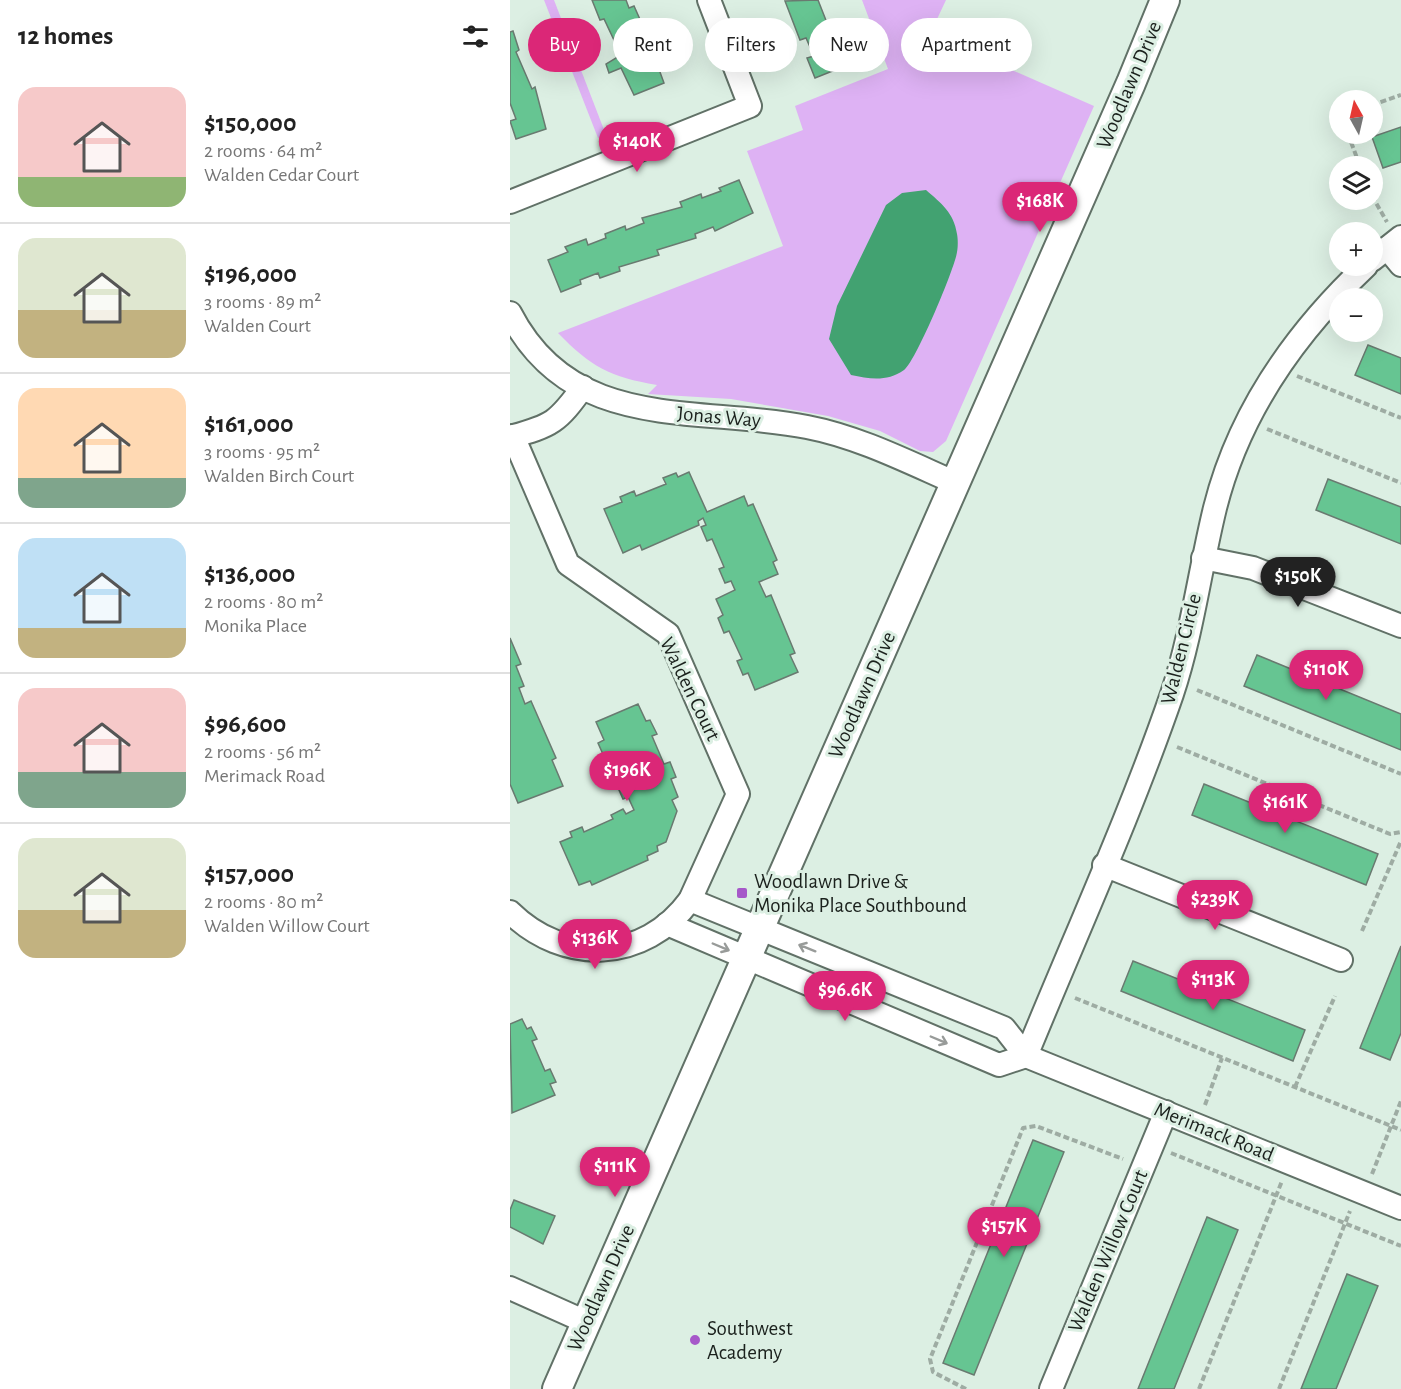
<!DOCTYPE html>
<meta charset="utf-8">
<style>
:root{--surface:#fff;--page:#f6f6f6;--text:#222;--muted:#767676;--line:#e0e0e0;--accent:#db2777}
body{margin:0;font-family:"Alegreya Sans",sans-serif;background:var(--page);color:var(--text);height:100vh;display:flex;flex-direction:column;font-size:22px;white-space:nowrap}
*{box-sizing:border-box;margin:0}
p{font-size:20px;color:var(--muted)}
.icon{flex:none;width:33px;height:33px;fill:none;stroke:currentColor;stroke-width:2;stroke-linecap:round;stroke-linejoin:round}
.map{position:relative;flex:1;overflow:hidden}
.details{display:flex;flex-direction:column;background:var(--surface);width:510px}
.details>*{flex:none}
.guide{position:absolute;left:18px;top:18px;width:570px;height:54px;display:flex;gap:12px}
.needle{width:39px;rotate:352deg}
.tools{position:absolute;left:819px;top:90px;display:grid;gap:12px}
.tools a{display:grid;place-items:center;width:54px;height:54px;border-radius:50%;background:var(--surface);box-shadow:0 6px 24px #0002;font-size:30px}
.price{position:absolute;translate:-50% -51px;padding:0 14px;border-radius:21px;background:var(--accent);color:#fff;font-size:20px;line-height:39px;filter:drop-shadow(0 2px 3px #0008)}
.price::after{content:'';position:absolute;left:50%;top:36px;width:18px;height:14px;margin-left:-9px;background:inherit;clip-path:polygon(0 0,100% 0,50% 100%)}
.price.on{background:#222;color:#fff}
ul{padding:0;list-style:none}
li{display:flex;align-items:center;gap:18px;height:150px;padding:0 18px}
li+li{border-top:2px solid var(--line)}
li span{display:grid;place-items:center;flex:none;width:168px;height:120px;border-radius:18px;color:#555}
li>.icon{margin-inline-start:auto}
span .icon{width:72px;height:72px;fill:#fffc;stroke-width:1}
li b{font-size:26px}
h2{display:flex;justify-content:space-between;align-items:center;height:72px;padding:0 18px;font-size:26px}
.pill{padding:0 21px;border-radius:27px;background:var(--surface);box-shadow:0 6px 24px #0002;font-size:21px;line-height:54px}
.pill.on{background:var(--accent);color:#fff}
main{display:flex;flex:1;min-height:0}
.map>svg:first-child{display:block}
.green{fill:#deb2f4}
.water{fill:#42a271}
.building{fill:#66c592;stroke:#697a70;stroke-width:1.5}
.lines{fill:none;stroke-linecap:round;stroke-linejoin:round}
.minor-casing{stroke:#617167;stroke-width:26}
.major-casing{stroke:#617167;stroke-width:32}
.path{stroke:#9eaca3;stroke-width:4;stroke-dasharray:6 3;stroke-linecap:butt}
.minor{stroke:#fff;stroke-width:22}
.major{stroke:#fff;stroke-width:28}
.oneway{stroke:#989b99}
.poi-dot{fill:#a658c9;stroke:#dcefe3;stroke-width:2}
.labels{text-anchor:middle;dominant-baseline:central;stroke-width:6;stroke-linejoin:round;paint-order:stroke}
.street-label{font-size:21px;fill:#1b211d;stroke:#dcefe3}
.poi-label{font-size:21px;fill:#1b211d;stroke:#dcefe3;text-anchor:start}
</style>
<main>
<section class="details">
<h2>12 homes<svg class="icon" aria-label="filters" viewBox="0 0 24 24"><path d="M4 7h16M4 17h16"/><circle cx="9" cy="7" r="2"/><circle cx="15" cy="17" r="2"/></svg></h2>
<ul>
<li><span style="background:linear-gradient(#f6c9c9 75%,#8fb573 0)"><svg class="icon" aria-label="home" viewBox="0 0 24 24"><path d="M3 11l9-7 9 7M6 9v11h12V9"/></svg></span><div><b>$150,000</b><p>2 rooms · 64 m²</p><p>Walden Cedar Court</p></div></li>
<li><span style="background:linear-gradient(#dfe7d0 60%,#c2b280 0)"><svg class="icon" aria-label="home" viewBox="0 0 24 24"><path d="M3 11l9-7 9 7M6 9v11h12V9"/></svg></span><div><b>$196,000</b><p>3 rooms · 89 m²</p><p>Walden Court</p></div></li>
<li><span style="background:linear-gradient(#ffd9b3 75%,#7fa58c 0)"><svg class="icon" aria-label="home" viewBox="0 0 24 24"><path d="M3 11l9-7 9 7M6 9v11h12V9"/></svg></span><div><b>$161,000</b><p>3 rooms · 95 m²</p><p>Walden Birch Court</p></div></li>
<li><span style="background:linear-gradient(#bfe0f5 75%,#c2b280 0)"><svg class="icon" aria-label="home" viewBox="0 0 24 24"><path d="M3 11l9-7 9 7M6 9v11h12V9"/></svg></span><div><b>$136,000</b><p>2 rooms · 80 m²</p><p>Monika Place</p></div></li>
<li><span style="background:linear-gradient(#f6c9c9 70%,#7fa58c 0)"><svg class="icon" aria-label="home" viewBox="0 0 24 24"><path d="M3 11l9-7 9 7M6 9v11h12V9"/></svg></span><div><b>$96,600</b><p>2 rooms · 56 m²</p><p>Merimack Road</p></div></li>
<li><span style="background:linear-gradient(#dfe7d0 60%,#c2b280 0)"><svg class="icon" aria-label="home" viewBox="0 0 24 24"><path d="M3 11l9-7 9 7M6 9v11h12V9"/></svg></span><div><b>$157,000</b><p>2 rooms · 80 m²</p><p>Walden Willow Court</p></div></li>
</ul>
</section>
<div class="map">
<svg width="891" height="1389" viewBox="0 0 891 1389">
<rect width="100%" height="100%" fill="#dcefe3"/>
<!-- green -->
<g class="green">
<path d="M 34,0 L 44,0 L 96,135 L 88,138 Z"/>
<path d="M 352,0 L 436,0 L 420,34 L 584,106 L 436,441 L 423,452 L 410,451 L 370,431 L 318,416 L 221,399 L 138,394 L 147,385 C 100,377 81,367 48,333 L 273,246 L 237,151 L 293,130 L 285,106 L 378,69 Z"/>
</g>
<!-- water -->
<path class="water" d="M 416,190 C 431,203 444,213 447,234 C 448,239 448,247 447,252 C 445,268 405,363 394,370 C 377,382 360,379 341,375 L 319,339 L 327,306 L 376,205 L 392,193 Z"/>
<!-- building -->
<g class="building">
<path d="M 82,0 L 116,0 L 119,8 L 124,6 L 141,44 L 136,46 L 143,65 L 147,64 L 154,83 L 124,95 L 111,68 L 99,73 L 96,64 L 111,55 L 94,19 L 90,20 Z"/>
<path d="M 308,0 L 319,28 L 324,26 L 332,46 L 328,48 L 335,66 L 305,78 L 297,58 L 304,56 L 296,38 L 290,40 L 275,1 Z"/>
<path d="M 3,31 L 9,50 L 6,52 L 22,89 L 25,87 L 36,129 L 6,139 L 0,121 L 6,119 L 0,103 L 0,32 Z"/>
<path d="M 891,127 L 891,162 L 873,168 L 862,137 Z"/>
<path d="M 229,180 L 243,213 L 205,231 L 203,227 L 185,234 L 186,238 L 147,250 L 149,255 L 109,267 L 110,271 L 90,278 L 88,273 L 70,280 L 71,284 L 51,292 L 38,260 L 58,252 L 55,247 L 76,239 L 78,245 L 96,238 L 95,234 L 115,226 L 116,230 L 134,223 L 132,218 L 172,207 L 170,202 L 191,194 L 192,198 L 211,191 L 209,188 Z"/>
<path d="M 858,345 L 891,358 L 891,394 L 845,375 Z"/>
<path d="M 179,472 L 197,512 L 234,496 L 238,506 L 243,504 L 267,560 L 263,562 L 268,574 L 249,582 L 256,597 L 261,595 L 285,653 L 280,655 L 288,672 L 245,690 L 238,673 L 233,675 L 227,661 L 232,659 L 219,631 L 214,633 L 208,618 L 213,615 L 206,599 L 225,590 L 221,581 L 215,583 L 209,569 L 214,567 L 202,539 L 197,541 L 191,527 L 196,525 L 193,518 L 188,521 L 189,525 L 132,550 L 130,545 L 113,553 L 94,509 L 112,502 L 110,497 L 124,491 L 126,496 L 156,484 L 153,478 L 166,473 L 168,477 Z"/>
<path d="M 818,479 L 891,507 L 891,544 L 806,510 Z"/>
<path d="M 0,638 L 11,664 L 6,666 L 14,686 L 9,688 L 15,704 L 21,701 L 46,758 L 42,760 L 53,786 L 8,803 L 0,784 Z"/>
<path d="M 747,655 L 891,714 L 891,750 L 734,686 Z"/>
<path d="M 128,704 L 136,721 L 140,720 L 147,734 L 142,736 L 154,764 L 160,762 L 166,777 L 161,779 L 168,797 L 162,800 L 167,811 L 156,842 L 147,846 L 148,851 L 137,856 L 138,860 L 82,885 L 80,881 L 69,885 L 50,842 L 62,837 L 60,832 L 72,827 L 74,832 L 103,819 L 101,815 L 113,809 L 116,814 L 124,810 L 118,797 L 113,799 L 88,743 L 94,740 L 86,722 Z"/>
<path d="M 694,784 L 868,854 L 856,885 L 682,815 Z"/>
<path d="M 891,946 L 891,1033 L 880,1060 L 850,1048 Z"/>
<path d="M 623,961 L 795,1030 L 783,1061 L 611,991 Z"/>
<path d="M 12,1019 L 17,1029 L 21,1027 L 27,1039 L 22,1041 L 35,1071 L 40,1069 L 46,1082 L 40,1084 L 45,1095 L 2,1113 L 0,1024 Z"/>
<path d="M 523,1140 L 554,1152 L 464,1375 L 433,1363 Z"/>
<path d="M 4,1200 L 45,1216 L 33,1244 L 0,1227 L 0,1210 Z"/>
<path d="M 697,1217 L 728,1230 L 664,1389 L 628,1389 Z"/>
<path d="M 837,1274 L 868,1286 L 826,1389 L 791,1389 Z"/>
</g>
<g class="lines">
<!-- minor casing -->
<g class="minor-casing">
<g id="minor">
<path d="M 0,202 L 240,106 L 199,0"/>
<path d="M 877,248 L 891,265"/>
<path d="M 862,260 L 891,237"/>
<path d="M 0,313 C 62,434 186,405 297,427 C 349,437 398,462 446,483"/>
<path d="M 0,437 C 42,426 48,422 73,387"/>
<path d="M 693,558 L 743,568 L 891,626"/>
<path d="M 594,865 L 831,960"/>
<path d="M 180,900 L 494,1028 L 516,1056 L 891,1208"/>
<path d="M 0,912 C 54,965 134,963 180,900 L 228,794 L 158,634 L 58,564 L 3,436"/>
<path d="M 157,924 L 489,1065 L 516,1056"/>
<path d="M 516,1056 C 565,936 620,816 662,694 C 682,634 690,569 705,508 C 729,412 785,333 856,266"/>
<path d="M 0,1288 L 76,1322"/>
<path d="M 541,1389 L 656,1112"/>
</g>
</g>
<!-- major casing -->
<g class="major-casing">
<path id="major" d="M 47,1389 L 621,83 L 655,0"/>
</g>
<!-- path -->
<g class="path">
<path d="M 862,105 L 891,95"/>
<path d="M 838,134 L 850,166"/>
<path d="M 862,196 L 877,222"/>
<path d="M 787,376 L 891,418"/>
<path d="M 757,429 L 891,483"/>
<path d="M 687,690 L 891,774"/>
<path d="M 667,747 L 880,834 L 891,832"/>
<path d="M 852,931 L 891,841"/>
<path d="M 565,998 L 891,1130"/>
<path d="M 785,1087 L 825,996"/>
<path d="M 695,1105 L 712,1058"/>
<path d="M 661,1153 L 891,1246"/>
<path d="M 862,1174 L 891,1101"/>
<path d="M 456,1389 L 423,1372 L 420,1359 L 513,1128 L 526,1126 L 613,1159"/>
<path d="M 689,1389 L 772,1181"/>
<path d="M 769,1389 L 840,1211"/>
</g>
<!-- minor -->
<use href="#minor" class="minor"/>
<!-- major -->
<use href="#major" class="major"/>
</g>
<!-- one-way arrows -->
<defs><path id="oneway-shaft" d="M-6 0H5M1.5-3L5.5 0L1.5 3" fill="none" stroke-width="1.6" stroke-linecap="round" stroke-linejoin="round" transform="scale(1.5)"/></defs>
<g class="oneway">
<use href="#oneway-shaft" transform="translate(211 947) rotate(23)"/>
<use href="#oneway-shaft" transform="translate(297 948) rotate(-158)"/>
<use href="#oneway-shaft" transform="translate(429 1040) rotate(23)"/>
</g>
<!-- markers -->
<g class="poi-dot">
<rect x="226" y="887" width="12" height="12" rx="3"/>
<circle cx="185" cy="1340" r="6"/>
</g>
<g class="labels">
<!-- street labels -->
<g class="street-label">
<text transform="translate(619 85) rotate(-67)">Woodlawn Drive</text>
<text transform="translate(209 417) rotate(5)">Jonas Way</text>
<text transform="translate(671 649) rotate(-76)">Walden Circle</text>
<text transform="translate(180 689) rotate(64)">Walden Court</text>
<text transform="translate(352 695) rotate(-66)">Woodlawn Drive</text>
<text transform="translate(704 1132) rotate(22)">Merimack Road</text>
<text transform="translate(598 1251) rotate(-67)">Walden Willow Court</text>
<text transform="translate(91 1288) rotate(-66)">Woodlawn Drive</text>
</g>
<!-- poi labels -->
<g class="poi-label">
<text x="244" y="881">Woodlawn Drive &amp;<tspan x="244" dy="24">Monika Place Southbound</tspan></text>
<text x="197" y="1328">Southwest<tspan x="197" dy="24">Academy</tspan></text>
</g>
</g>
</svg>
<div class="tools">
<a><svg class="needle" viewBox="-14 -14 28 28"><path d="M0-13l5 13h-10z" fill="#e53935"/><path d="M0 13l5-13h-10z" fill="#767676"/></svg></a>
<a><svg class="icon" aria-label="layers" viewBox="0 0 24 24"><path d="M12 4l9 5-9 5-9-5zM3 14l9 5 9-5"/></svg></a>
<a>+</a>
<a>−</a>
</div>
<b class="price" style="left:127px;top:173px">$140K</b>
<b class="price" style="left:530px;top:233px">$168K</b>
<b class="price on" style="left:788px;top:608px">$150K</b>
<b class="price" style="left:816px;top:701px">$110K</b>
<b class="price" style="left:117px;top:802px">$196K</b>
<b class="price" style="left:775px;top:834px">$161K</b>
<b class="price" style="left:705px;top:931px">$239K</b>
<b class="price" style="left:85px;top:970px">$136K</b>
<b class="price" style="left:703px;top:1011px">$113K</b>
<b class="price" style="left:335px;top:1022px">$96.6K</b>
<b class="price" style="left:105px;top:1198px">$111K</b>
<b class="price" style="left:494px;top:1258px">$157K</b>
<div class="guide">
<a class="pill on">Buy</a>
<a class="pill">Rent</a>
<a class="pill">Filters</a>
<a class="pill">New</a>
<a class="pill">Apartment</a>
</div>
</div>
</main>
